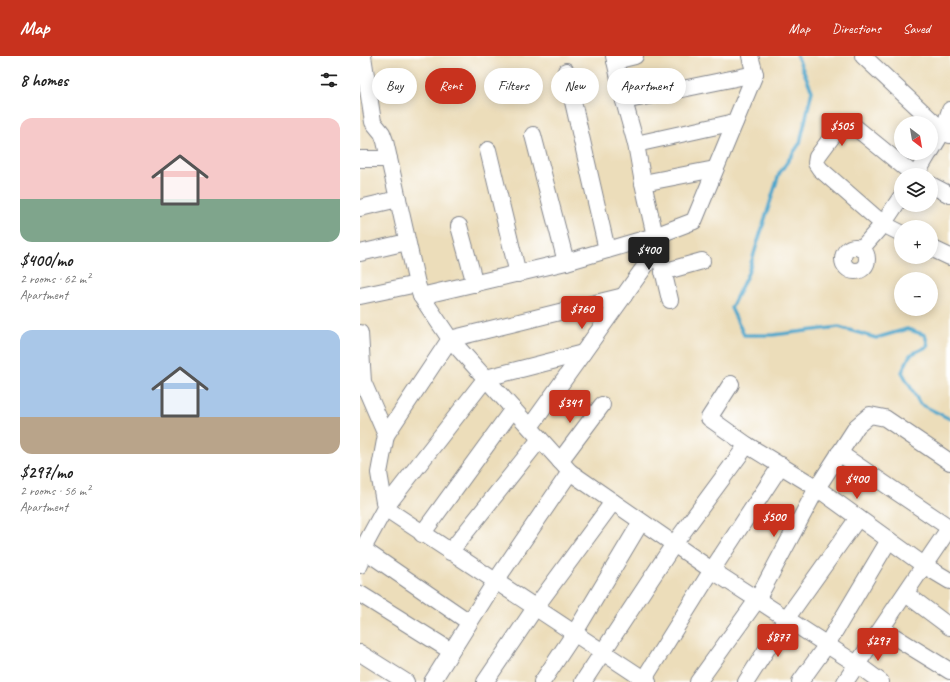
<!DOCTYPE html>
<meta charset="utf-8">
<style>
:root{--surface:#fff;--page:#f6f6f6;--text:#222;--muted:#767676;--accent:#c8321e}
body{margin:0;font-family:Caveat,sans-serif;background:var(--page);color:var(--text);height:100vh;display:flex;flex-direction:column;font-size:15px;white-space:nowrap}
*{box-sizing:border-box;margin:0}
p{font-size:13px;color:var(--muted)}
.icon{flex:none;width:22px;height:22px;fill:none;stroke:currentColor;stroke-width:2;stroke-linecap:round;stroke-linejoin:round}
.map{position:relative;flex:1;overflow:hidden}
.side{display:flex;flex-direction:column;background:var(--surface);width:360px}
.side>*{flex:none}
.top-card{position:absolute;left:12px;top:12px;width:380px;height:36px;display:flex;gap:8px}
.needle{width:26px;rotate:149deg}
.tools{position:absolute;left:534px;top:60px;display:grid;gap:8px}
.tools a{display:grid;place-items:center;width:44px;height:44px;border-radius:50%;background:var(--surface);box-shadow:0 2px 10px #0003;font-size:20px}
.price{position:absolute;translate:-50% -34px;padding:0 9px;border-radius:4px;background:var(--accent);color:#fff;font-size:13px;line-height:26px;filter:drop-shadow(0 1px 2px #0008)}
.price::after{content:'';position:absolute;left:50%;top:24px;width:12px;height:9px;margin-left:-6px;background:inherit;clip-path:polygon(0 0,100% 0,50% 100%)}
.price.active{background:#222;color:#fff}
ul{padding:0;list-style:none}
li{display:grid;align-content:center;gap:8px;height:212px;padding:0 20px}
li span{display:grid;place-items:center;height:124px;border-radius:12px;color:#555}
li>.icon{margin-inline-start:auto}
span .icon{width:72px;height:72px;fill:#fffc;stroke-width:1}
li b{font-size:17px}
h2{display:flex;justify-content:space-between;align-items:center;height:48px;padding:0 20px;font-size:17px}
.chip{padding:0 14px;border-radius:18px;background:var(--surface);box-shadow:0 2px 10px #0003;font-size:14px;line-height:36px}
.chip.active{background:var(--accent);color:#fff}
header{display:flex;align-items:center;gap:24px;box-sizing:border-box;height:56px;padding:0 20px;background:var(--accent);color:#fff}
header strong{font-size:19px}
nav{display:flex;gap:22px;margin-inline-start:auto;font-size:14px}
main{display:flex;flex:1;min-height:0}
.map>svg:first-child{display:block}
.lines{fill:none;stroke-linecap:round;stroke-linejoin:round}
.stream{stroke:#4ea6cb;stroke-width:3.5}
.minor-casing{stroke:#84868c;stroke-width:18}
.minor{stroke:#fff;stroke-width:16}
</style>
<header>
<strong>Map</strong>
<nav><a>Map</a><a>Directions</a><a>Saved</a></nav>
</header>
<main>
<section class="side">
<h2>8 homes<svg class="icon" aria-label="filters" viewBox="0 0 24 24"><path d="M4 7h16M4 17h16"/><circle cx="9" cy="7" r="2"/><circle cx="15" cy="17" r="2"/></svg></h2>
<ul>
<li><span style="background:linear-gradient(#f6c9c9 65%,#7fa58c 0)"><svg class="icon" aria-label="home" viewBox="0 0 24 24"><path d="M3 11l9-7 9 7M6 9v11h12V9"/></svg></span><div><b>$400/mo</b><p>2 rooms · 62 m²</p><p>Apartment</p></div></li>
<li><span style="background:linear-gradient(#a9c7e8 70%,#b9a48a 0)"><svg class="icon" aria-label="home" viewBox="0 0 24 24"><path d="M3 11l9-7 9 7M6 9v11h12V9"/></svg></span><div><b>$297/mo</b><p>2 rooms · 56 m²</p><p>Apartment</p></div></li>
</ul>
</section>
<div class="map">
<svg width="590" height="626" viewBox="0 0 590 626">
<rect width="100%" height="100%" fill="#fff"/>
<filter id="ink" filterUnits="userSpaceOnUse"><feTurbulence type="fractalNoise" baseFrequency=".025" numOctaves="2"/><feDisplacementMap in="SourceGraphic" scale="8" xChannelSelector="R" yChannelSelector="G"/><feConvolveMatrix kernelMatrix="1 2 1 2 8 2 1 2 1" color-interpolation-filters="sRGB"/></filter>
<filter id="wash" filterUnits="userSpaceOnUse"><feTurbulence type="fractalNoise" baseFrequency=".012" numOctaves="4" result="noise"/><feDisplacementMap in="SourceGraphic" scale="16" xChannelSelector="R" yChannelSelector="G"/><feGaussianBlur stdDeviation="0.9" result="paint"/><feColorMatrix in="noise" values="0 0 0 0 0 0 0 0 0 0 0 0 0 0 0 0 0 1.4 0 .05"/><feComposite in="paint" operator="in"/></filter>
<g filter="url(#wash)">
<rect width="100%" height="100%" fill="#ecddba"/>
<g class="lines">
<!-- stream -->
<path class="stream" d="M 437,0 L 452,35 L 440,87 L 419,118 L 388,217 L 371,252 L 384,279 L 413,279 L 479,271 L 516,282 L 547,273 L 565,279 L 568,290 L 550,299 L 542,316 L 560,348 L 590,363"/>
</g>
</g>
<g filter="url(#ink)">
<g class="lines">
<!-- minor casing -->
<g class="minor-casing">
<g id="minor">
<path d="M 3,0 L 13,66 L 22,77 L 25,85 L 57,228 L 61,240 L 90,283 L 210,416 L 353,515 L 498,609 L 521,626"/>
<path d="M 503,0 L 583,75 L 590,79"/>
<path d="M 255,5 L 275,0"/>
<path d="M 206,15 L 247,194"/>
<path d="M 264,45 L 395,18"/>
<path d="M 173,79 L 206,206"/>
<path d="M 276,88 L 375,66"/>
<path d="M 128,94 L 158,218"/>
<path d="M 571,95 L 583,75 L 590,54"/>
<path d="M 0,103 L 29,103"/>
<path d="M 556,119 L 569,97"/>
<path d="M 283,127 L 355,113"/>
<path d="M 571,129 L 590,139"/>
<path d="M 0,152 L 38,143"/>
<path d="M 99,170 L 115,228"/>
<path d="M 541,177 L 523,168 L 460,113 L 456,107 L 457,101 L 480,70 L 484,67 L 490,67 L 554,119"/>
<circle cx="495" cy="203" r="12"/>
<path d="M 571,192 L 590,201"/>
<path d="M 501,193 L 523,168 L 541,141"/>
<path d="M 0,197 L 47,186"/>
<path d="M 303,216 L 342,205"/>
<path d="M 0,240 L 57,228"/>
<path d="M 61,240 L 206,206 L 295,180 L 283,127 L 276,88 L 264,45 L 254,0"/>
<path d="M 310,244 L 295,180 L 334,165 L 395,18 L 390,0"/>
<path d="M 0,277 L 3,326 L 26,379"/>
<path d="M 223,297 L 126,322 L 25,452 L 288,626"/>
<path d="M 371,328 L 349,362 L 387,389 L 457,432 L 565,510 L 590,525"/>
<path d="M 170,371 L 298,192"/>
<path d="M 479,397 L 590,472"/>
<path d="M 200,405 L 242,349"/>
<path d="M 62,478 L 153,353"/>
<path d="M 4,494 L 109,566"/>
<path d="M 90,496 L 180,383"/>
<path d="M 0,509 L 6,487 L 25,452 L 19,417 L 26,379 L 90,283 L 264,240"/>
<path d="M 0,538 L 91,595"/>
<path d="M 546,538 L 590,571"/>
<path d="M 522,573 L 590,615"/>
<path d="M 0,597 L 46,626"/>
<path d="M 72,626 L 135,526 L 210,416"/>
<path d="M 125,626 L 175,552 L 253,446"/>
<path d="M 182,626 L 214,578 L 281,466"/>
<path d="M 223,626 L 314,488 L 387,389"/>
<path d="M 282,626 L 352,514 L 421,409"/>
<path d="M 338,626 L 397,544 L 457,432 L 497,370 L 510,359 L 525,362 L 590,406"/>
<path d="M 386,626 L 426,563 L 498,462"/>
<path d="M 440,626 L 466,590 L 529,484"/>
<path d="M 485,626 L 590,471"/>
</g>
</g>
<!-- minor -->
<use href="#minor" class="minor"/>
</g>
</g>
</svg>
<div class="tools">
<a><svg class="needle" viewBox="-14 -14 28 28"><path d="M0-13l5 13h-10z" fill="#e53935"/><path d="M0 13l5-13h-10z" fill="#767676"/></svg></a>
<a><svg class="icon" aria-label="layers" viewBox="0 0 24 24"><path d="M12 4l9 5-9 5-9-5zM3 14l9 5 9-5"/></svg></a>
<a>+</a>
<a>−</a>
</div>
<b class="price" style="left:482px;top:91px">$505</b>
<b class="price active" style="left:289px;top:215px">$400</b>
<b class="price" style="left:222px;top:274px">$760</b>
<b class="price" style="left:210px;top:368px">$341</b>
<b class="price" style="left:497px;top:444px">$400</b>
<b class="price" style="left:414px;top:482px">$500</b>
<b class="price" style="left:418px;top:602px">$877</b>
<b class="price" style="left:518px;top:606px">$297</b>
<div class="top-card">
<a class="chip">Buy</a>
<a class="chip active">Rent</a>
<a class="chip">Filters</a>
<a class="chip">New</a>
<a class="chip">Apartment</a>
</div>
</div>
</main>
